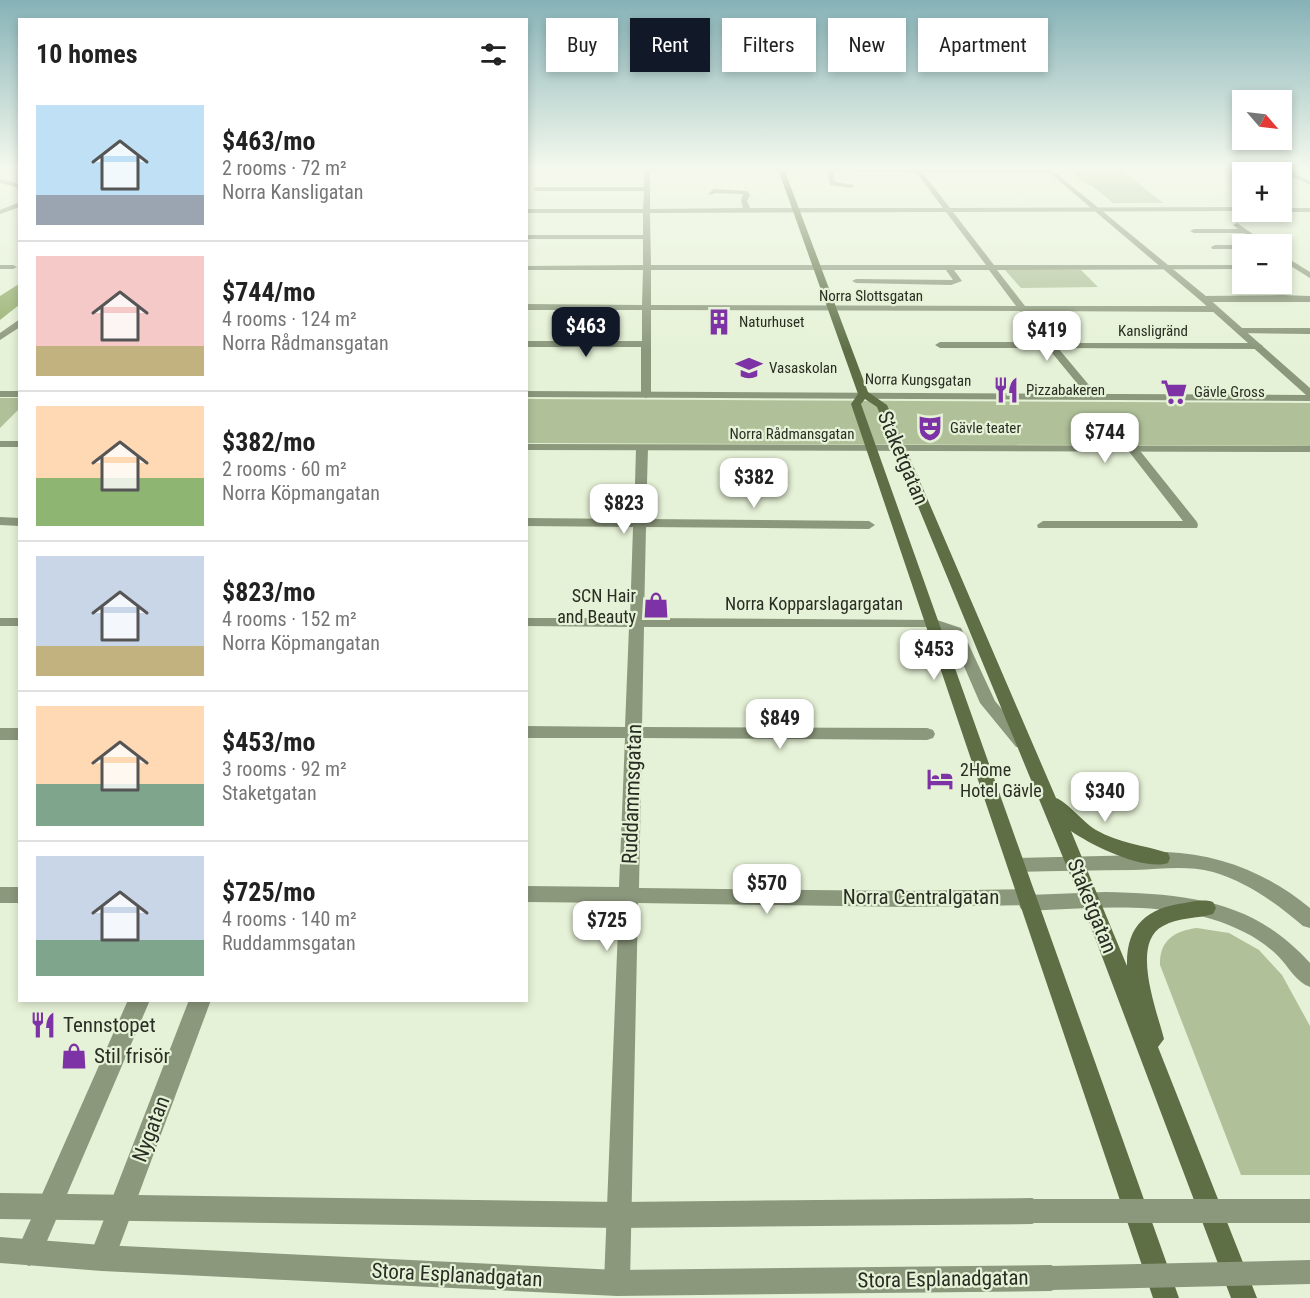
<!DOCTYPE html>
<meta charset="utf-8">
<style>
:root{--surface:#fff;--page:#f2f2f2;--text:#222;--muted:#767676;--line:#e0e0e0;--accent:#111827}
body{margin:0;font-family:"Roboto Condensed",sans-serif;background:var(--page);color:var(--text);height:100vh;display:flex;flex-direction:column;font-size:22px;white-space:nowrap}
*{box-sizing:border-box;margin:0}
p{font-size:20px;color:var(--muted)}
.icon{flex:none;width:33px;height:33px;fill:none;stroke:currentColor;stroke-width:2;stroke-linecap:round;stroke-linejoin:round}
.map{position:relative;flex:1;overflow:hidden}
.details{position:absolute;left:18px;top:18px;width:510px;height:984px;display:flex;flex-direction:column;background:var(--surface);border-radius:0px;box-shadow:0 3px 9px #0003}
.details>*{flex:none}
.banner{position:absolute;left:546px;top:18px;width:570px;height:54px;display:flex;gap:12px}
.needle{width:39px;rotate:118deg}
.tools{position:absolute;left:1232px;top:90px;display:grid;gap:12px}
.tools a{display:grid;place-items:center;width:60px;height:60px;border-radius:0px;background:var(--surface);box-shadow:0 3px 9px #0003;font-size:30px}
.price{position:absolute;translate:-50% -51px;padding:0 14px;border-radius:12px;background:#fff;color:#222;font-size:20px;line-height:39px;filter:drop-shadow(0 2px 3px #0008)}
.price::after{content:'';position:absolute;left:50%;top:36px;width:18px;height:14px;margin-left:-9px;background:inherit;clip-path:polygon(0 0,100% 0,50% 100%)}
.price.current{background:var(--accent);color:#fff}
ul{padding:0;list-style:none}
li{display:flex;align-items:center;gap:18px;height:150px;padding:0 18px}
li+li{border-top:2px solid var(--line)}
li span{display:grid;place-items:center;flex:none;width:168px;height:120px;border-radius:0px;color:#555}
li>.icon{margin-inline-start:auto}
span .icon{width:72px;height:72px;fill:#fffc;stroke-width:1}
li b{font-size:26px}
h2{display:flex;justify-content:space-between;align-items:center;height:72px;padding:0 18px;font-size:26px}
.tag{padding:0 21px;border-radius:0px;background:var(--surface);box-shadow:0 3px 9px #0003;font-size:21px;line-height:54px}
.tag.current{background:var(--accent);color:#fff}
.map>svg:first-child{display:block}
.green{fill:#b0c199}
.water{fill:#94ae6d}
.lines{fill:none;stroke-linecap:round;stroke-linejoin:round}
.minor{fill:#8c987c;fill-rule:evenodd}
.tertiary{fill:#8c987c;fill-rule:evenodd}
.secondary{fill:#5e6f46;fill-rule:evenodd}
.tertiary-bridge{stroke:#8c987c;stroke-width:24}
.labels{text-anchor:middle;dominant-baseline:central;stroke-width:4.5;stroke-linejoin:round;paint-order:stroke}
.far-street-label{font-size:15px;fill:#292d23;stroke:#e6f2d7}
.far-poi-label{font-size:15px;fill:#292d23;stroke:#e6f2d7;text-anchor:start}
.poi-label{font-size:18px;fill:#292d23;stroke:#e6f2d7;text-anchor:end}
.street-label{font-size:18px;fill:#292d23;stroke:#e6f2d7}
.near-street-label{font-size:21px;fill:#292d23;stroke:#e6f2d7}
.near-poi-label{font-size:21px;fill:#292d23;stroke:#e6f2d7;text-anchor:start}
</style>
<div class="map">
<svg width="1310" height="1298" viewBox="0 0 1310 1298">
<rect width="100%" height="100%" fill="#e6f2d7"/>
<!-- green -->
<g class="green">
<path d="M 1075,171 L 1123,171 L 1163,203 L 1113,203 L 1091,185 L 1087,185 L 1073,173 L 1076,173 Z"/>
<path d="M 1005,270 L 1081,270 L 1098,287 L 1021,288 Z"/>
<path d="M 0,398 L 20,398 L 19,409 L 0,428 Z"/>
<path d="M 527,399 L 1310,403 L 1310,446 L 527,443 Z"/>
<path d="M 1197,928 L 1229,933 L 1259,950 L 1282,975 L 1310,1026 L 1310,1175 L 1241,1175 L 1160,965 C 1159,941 1174,931 1197,928 Z"/>
</g>
<!-- water -->
<path class="water" d="M 19,284 L 19,305 L 0,320 L 0,296 Z"/>
<g class="lines">
<!-- minor -->
<g class="minor">
<path d="M 526,169 L 1051,169 L 1049,172 L 922,172 L 950,208 L 1242,207 L 1242,211 L 953,212 L 994,265 L 1242,265 L 1242,269 L 997,270 L 1025,306 L 1215,306 L 1219,309 L 1215,312 L 1029,311 L 1053,343 L 1258,343 L 1263,346 L 1258,349 L 1058,348 L 1099,397 L 1094,400 L 1090,399 L 1048,348 L 940,348 L 935,345 L 940,342 L 1044,342 L 1020,311 L 651,310 L 651,395 L 646,398 L 641,395 L 641,347 L 526,347 L 526,341 L 642,341 L 642,310 L 526,310 L 526,304 L 642,305 L 643,270 L 526,270 L 526,266 L 643,265 L 643,239 L 526,239 L 526,235 L 643,235 L 643,213 L 526,213 L 526,209 L 643,209 L 644,191 L 536,191 L 533,189 L 536,187 L 644,187 L 644,171 L 526,171 ZM 650,171 L 827,171 L 830,185 L 852,188 L 854,185 L 835,182 L 833,171 L 916,172 L 943,208 L 750,208 L 747,201 L 750,195 L 747,191 L 714,189 L 709,193 L 709,195 L 716,193 L 743,194 L 741,201 L 743,208 L 650,209 ZM 946,212 L 986,265 L 651,265 L 650,213 ZM 651,270 L 946,270 L 953,280 L 856,279 L 852,281 L 856,283 L 951,285 L 962,281 L 954,270 L 989,270 L 1016,306 L 651,305 Z"/>
<path d="M 0,179 L 20,184 L 20,188 L 0,183 Z"/>
<path d="M 20,202 L 20,207 L 0,214 L 0,210 Z"/>
<path d="M 1281,208 L 1310,208 L 1310,212 L 1279,212 L 1281,212 Z"/>
<path d="M 1237,223 L 1267,244 L 1260,244 L 1244,233 L 1194,233 L 1190,231 L 1194,229 L 1238,229 L 1233,225 Z"/>
<path d="M 1215,245 L 1242,245 L 1242,249 L 1212,249 L 1211,247 Z"/>
<path d="M 1281,254 L 1310,272 L 1310,278 L 1281,260 Z"/>
<path d="M 0,265 L 13,265 L 17,267 L 13,269 L 0,269 Z"/>
<path d="M 1282,295 L 1310,296 L 1310,302 L 1204,302 L 1200,299 L 1204,296 Z"/>
<path d="M 20,319 L 20,327 L 0,340 L 0,333 Z"/>
<path d="M 1241,328 L 1310,328 L 1310,334 L 1238,333 L 1236,331 Z"/>
<path d="M 642,445 L 648,448 L 646,519 L 869,521 L 875,525 L 869,529 L 646,527 L 644,618 L 937,620 L 961,628 L 995,701 L 1030,743 L 1028,747 L 1016,747 L 980,703 L 950,634 L 931,627 L 644,627 L 642,727 L 927,728 L 933,730 L 935,734 L 933,738 L 927,740 L 642,738 L 639,888 L 906,891 L 1027,889 L 1034,891 L 1037,897 L 1034,903 L 1027,905 L 906,907 L 638,903 L 630,1283 L 626,1292 L 617,1296 L 608,1292 L 604,1283 L 619,903 L 526,902 L 526,886 L 619,887 L 625,738 L 526,738 L 526,726 L 625,727 L 629,627 L 526,626 L 526,618 L 630,618 L 633,527 L 526,526 L 526,518 L 634,519 L 636,448 Z"/>
<path d="M 1133,446 L 1137,447 L 1197,522 L 1198,525 L 1197,528 L 1038,528 L 1037,525 L 1043,521 L 1183,521 L 1127,449 Z"/>
<path d="M 0,517 L 20,518 L 20,526 L 0,525 Z"/>
<rect x="0" y="618" width="20" height="8"/>
<rect x="0" y="728" width="20" height="12"/>
<rect x="0" y="887" width="20" height="16"/>
<path d="M 128,1000 L 150,1000 L 38,1262 L 29,1266 L 20,1262 L 16,1253 Z"/>
<path d="M 189,1000 L 211,1000 L 115,1258 L 111,1267 L 102,1271 L 93,1267 L 89,1258 Z"/>
</g>
<!-- tertiary -->
<g class="tertiary">
<path d="M 1045,169 L 1051,169 L 1207,297 L 1310,388 L 1310,401 L 526,397 L 526,391 L 1306,395 L 1201,301 Z"/>
<path d="M 1277,169 L 1284,169 L 1310,181 L 1310,185 Z"/>
<rect x="0" y="391" width="20" height="6"/>
<rect x="0" y="441" width="20" height="6"/>
<path d="M 526,444 L 1310,446 L 1310,452 L 526,450 Z"/>
<path d="M 1166,852 C 1220,854 1269,874 1310,908 L 1310,928 L 1303,926 C 1276,903 1247,882 1213,872 C 1186,865 1162,869 1135,870 C 1096,870 1056,871 1016,872 L 1009,870 L 1007,865 L 1009,860 L 1016,858 L 1144,855 Z"/>
<path d="M 1105,892 C 1186,894 1253,899 1310,963 L 1310,987 C 1296,982 1288,966 1278,956 C 1269,947 1255,937 1244,932 C 1179,899 1099,908 1028,911 L 1021,909 L 1018,903 L 1021,897 L 1028,895 Z"/>
<path d="M 0,1193 L 619,1202 L 1032,1198 L 1041,1202 L 1045,1211 L 1041,1220 L 1032,1224 L 619,1228 L 0,1219 Z"/>
<path d="M 0,1237 L 102,1245 L 617,1270 L 1051,1265 L 1060,1269 L 1064,1278 L 1060,1287 L 1051,1291 L 617,1296 L 102,1271 L 0,1263 Z"/>
</g>
<!-- secondary -->
<path class="secondary" d="M 778,169 L 784,169 L 868,392 L 887,405 L 1056,798 C 1066,801 1084,823 1096,830 C 1119,843 1143,845 1168,853 L 1170,858 L 1168,863 C 1143,871 1091,845 1071,831 L 1127,966 C 1126,926 1146,908 1185,903 C 1195,901 1204,899 1213,902 L 1216,908 L 1213,914 C 1197,919 1179,917 1163,926 C 1130,943 1157,1011 1164,1039 L 1158,1047 L 1257,1298 L 1231,1298 L 1081,901 L 877,407 L 865,399 L 861,404 L 1179,1298 L 1153,1298 L 851,404 L 858,394 Z"/>
<!-- tertiary-bridge -->
<g class="tertiary-bridge">
<path d="M 1032,1211 L 1310,1211"/>
<path d="M 1051,1278 L 1310,1272"/>
</g>
</g>
<!-- sky -->
<linearGradient id="sky" x2="0" y2="1"><stop stop-color="#86b2b7"/><stop offset="0.48" stop-color="#f4f9ed"/><stop offset="1" stop-color="#f4f9ed" stop-opacity="0"/></linearGradient>
<rect width="1310" height="350" fill="url(#sky)"/>
<!-- icons -->
<defs>
<g id="building-bare" transform="scale(2.07)"><path d="M-4-6H4V6H1V3H-1V6H-4ZM-2.5-4.3h1.7v1.8h-1.7ZM.8-4.3h1.7v1.8H.8ZM-2.5-1h1.7V.8h-1.7ZM.8-1h1.7V.8H.8Z" fill="#7d33a6" stroke="#e6f2d7" stroke-width="2.5" paint-order="stroke"/></g>
<g id="school-bare" transform="scale(2.07)"><path d="M0-5L7-2L0 1L-7-2ZM-4 1L0 2.5L4 1V4Q0 6-4 4Z" fill="#7d33a6" stroke="#e6f2d7" stroke-width="2.5" paint-order="stroke"/></g>
<g id="restaurant-bare" transform="scale(2.07)"><path d="M-5-6h1v4h1v-4h1v4h1v-4h1v5L-1.5 .5V6h-2V.5L-5-1ZM5-6V6H3V1.5H1.5Q1.5-4 5-6Z" fill="#7d33a6" stroke="#e6f2d7" stroke-width="2.5" paint-order="stroke"/></g>
<g id="supermarket-bare" transform="scale(2.07)"><path d="M-6-5.5h2.5l.6 2H6L4.5 2H-2.5L-4.4-4H-6ZM-1.5 3.2a1.3 1.3 0 1 0 .1 0ZM3 3.2a1.3 1.3 0 1 0 .1 0Z" fill="#7d33a6" stroke="#e6f2d7" stroke-width="2.5" paint-order="stroke"/></g>
<g id="theatre-bare" transform="scale(2.07)"><path d="M-5-5.5Q0-4 5-5.5V0Q5 5 0 6Q-5 5-5 0ZM-3.3-2.5H-1v1.5H-3.3ZM1-2.5H3.3v1.5H1ZM-2.8 1Q0 5.5 2.8 1Z" fill="#7d33a6" stroke="#e6f2d7" stroke-width="2.5" paint-order="stroke"/></g>
<g id="shop-bare" transform="scale(2.07)"><path d="M-5-2.5h2.3a2.7 3.5 0 0 1 5.4 0H5L5.5 6h-11ZM-1.5-2.5h3a1.5 2.3 0 0 0-3 0Z" fill="#7d33a6" stroke="#e6f2d7" stroke-width="2.5" paint-order="stroke"/></g>
<g id="hotel-bare" transform="scale(2.07)"><path d="M-6-4.5h1.5V1H6V5H4.5V3h-9V5H-6ZM-4 0a1.8 1.8 0 1 1 3.6 0ZM.5 0V-2.5h3Q6-2.5 6 0Z" fill="#7d33a6" stroke="#e6f2d7" stroke-width="2.5" paint-order="stroke"/></g>
</defs>
<g fill-rule="evenodd">
<use href="#building-bare" x="719" y="322"/>
<use href="#school-bare" x="749" y="368"/>
<use href="#restaurant-bare" x="1006" y="390"/>
<use href="#supermarket-bare" x="1174" y="392"/>
<use href="#theatre-bare" x="930" y="428"/>
<use href="#shop-bare" x="656" y="605"/>
<use href="#hotel-bare" x="940" y="779"/>
<use href="#restaurant-bare" x="43" y="1025"/>
<use href="#shop-bare" x="74" y="1056"/>
</g>
<g class="labels">
<!-- far-street labels -->
<g class="far-street-label">
<text x="871" y="296">Norra Slottsgatan</text>
<text x="1153" y="331">Kansligränd</text>
<text transform="translate(918 380) rotate(1)">Norra Kungsgatan</text>
<text x="792" y="434">Norra Rådmansgatan</text>
</g>
<!-- far-poi labels -->
<g class="far-poi-label">
<text x="739" y="322">Naturhuset</text>
<text x="769" y="368">Vasaskolan</text>
<text x="1026" y="390">Pizzabakeren</text>
<text x="1194" y="392">Gävle Gross</text>
<text x="950" y="428">Gävle teater</text>
</g>
<!-- poi labels -->
<g class="poi-label">
<text x="636" y="595">SCN Hair<tspan x="636" dy="21">and Beauty</tspan></text>
<text x="960" y="769" text-anchor="start">2Home<tspan x="960" dy="21">Hotel Gävle</tspan></text>
</g>
<!-- street labels -->
<g class="street-label">
<text x="814" y="603">Norra Kopparslagargatan</text>
</g>
<!-- near-street labels -->
<g class="near-street-label">
<text transform="translate(903 458) rotate(67)">Staketgatan</text>
<text transform="translate(632 794) rotate(-88)">Ruddammsgatan</text>
<text x="921" y="897">Norra Centralgatan</text>
<text transform="translate(1092 906) rotate(68)">Staketgatan</text>
<text transform="translate(151 1129) rotate(-69)">Nygatan</text>
<text transform="translate(457 1275) rotate(3)">Stora Esplanadgatan</text>
<text transform="translate(943 1279) rotate(-1)">Stora Esplanadgatan</text>
</g>
<!-- near-poi labels -->
<g class="near-poi-label">
<text x="63" y="1025">Tennstopet</text>
<text x="94" y="1056">Stil frisör</text>
</g>
</g>
</svg>
<div class="tools">
<a><svg class="needle" viewBox="-14 -14 28 28"><path d="M0-13l5 13h-10z" fill="#e53935"/><path d="M0 13l5-13h-10z" fill="#767676"/></svg></a>
<a>+</a>
<a>−</a>
</div>
<b class="price current" style="left:586px;top:358px">$463</b>
<b class="price" style="left:1047px;top:362px">$419</b>
<b class="price" style="left:1105px;top:464px">$744</b>
<b class="price" style="left:754px;top:509px">$382</b>
<b class="price" style="left:624px;top:535px">$823</b>
<b class="price" style="left:934px;top:681px">$453</b>
<b class="price" style="left:780px;top:750px">$849</b>
<b class="price" style="left:1105px;top:823px">$340</b>
<b class="price" style="left:767px;top:915px">$570</b>
<b class="price" style="left:607px;top:952px">$725</b>
<div class="banner">
<a class="tag">Buy</a>
<a class="tag current">Rent</a>
<a class="tag">Filters</a>
<a class="tag">New</a>
<a class="tag">Apartment</a>
</div>
<section class="details">
<h2>10 homes<svg class="icon" aria-label="filters" viewBox="0 0 24 24"><path d="M4 7h16M4 17h16"/><circle cx="9" cy="7" r="2"/><circle cx="15" cy="17" r="2"/></svg></h2>
<ul>
<li><span style="background:linear-gradient(#bfe0f5 75%,#9aa5b1 0)"><svg class="icon" aria-label="home" viewBox="0 0 24 24"><path d="M3 11l9-7 9 7M6 9v11h12V9"/></svg></span><div><b>$463/mo</b><p>2 rooms · 72 m²</p><p>Norra Kansligatan</p></div></li>
<li><span style="background:linear-gradient(#f6c9c9 75%,#c2b280 0)"><svg class="icon" aria-label="home" viewBox="0 0 24 24"><path d="M3 11l9-7 9 7M6 9v11h12V9"/></svg></span><div><b>$744/mo</b><p>4 rooms · 124 m²</p><p>Norra Rådmansgatan</p></div></li>
<li><span style="background:linear-gradient(#ffd9b3 60%,#8fb573 0)"><svg class="icon" aria-label="home" viewBox="0 0 24 24"><path d="M3 11l9-7 9 7M6 9v11h12V9"/></svg></span><div><b>$382/mo</b><p>2 rooms · 60 m²</p><p>Norra Köpmangatan</p></div></li>
<li><span style="background:linear-gradient(#c9d6e8 75%,#c2b280 0)"><svg class="icon" aria-label="home" viewBox="0 0 24 24"><path d="M3 11l9-7 9 7M6 9v11h12V9"/></svg></span><div><b>$823/mo</b><p>4 rooms · 152 m²</p><p>Norra Köpmangatan</p></div></li>
<li><span style="background:linear-gradient(#ffd9b3 65%,#7fa58c 0)"><svg class="icon" aria-label="home" viewBox="0 0 24 24"><path d="M3 11l9-7 9 7M6 9v11h12V9"/></svg></span><div><b>$453/mo</b><p>3 rooms · 92 m²</p><p>Staketgatan</p></div></li>
<li><span style="background:linear-gradient(#c9d6e8 70%,#7fa58c 0)"><svg class="icon" aria-label="home" viewBox="0 0 24 24"><path d="M3 11l9-7 9 7M6 9v11h12V9"/></svg></span><div><b>$725/mo</b><p>4 rooms · 140 m²</p><p>Ruddammsgatan</p></div></li>
</ul>
</section>
</div>
